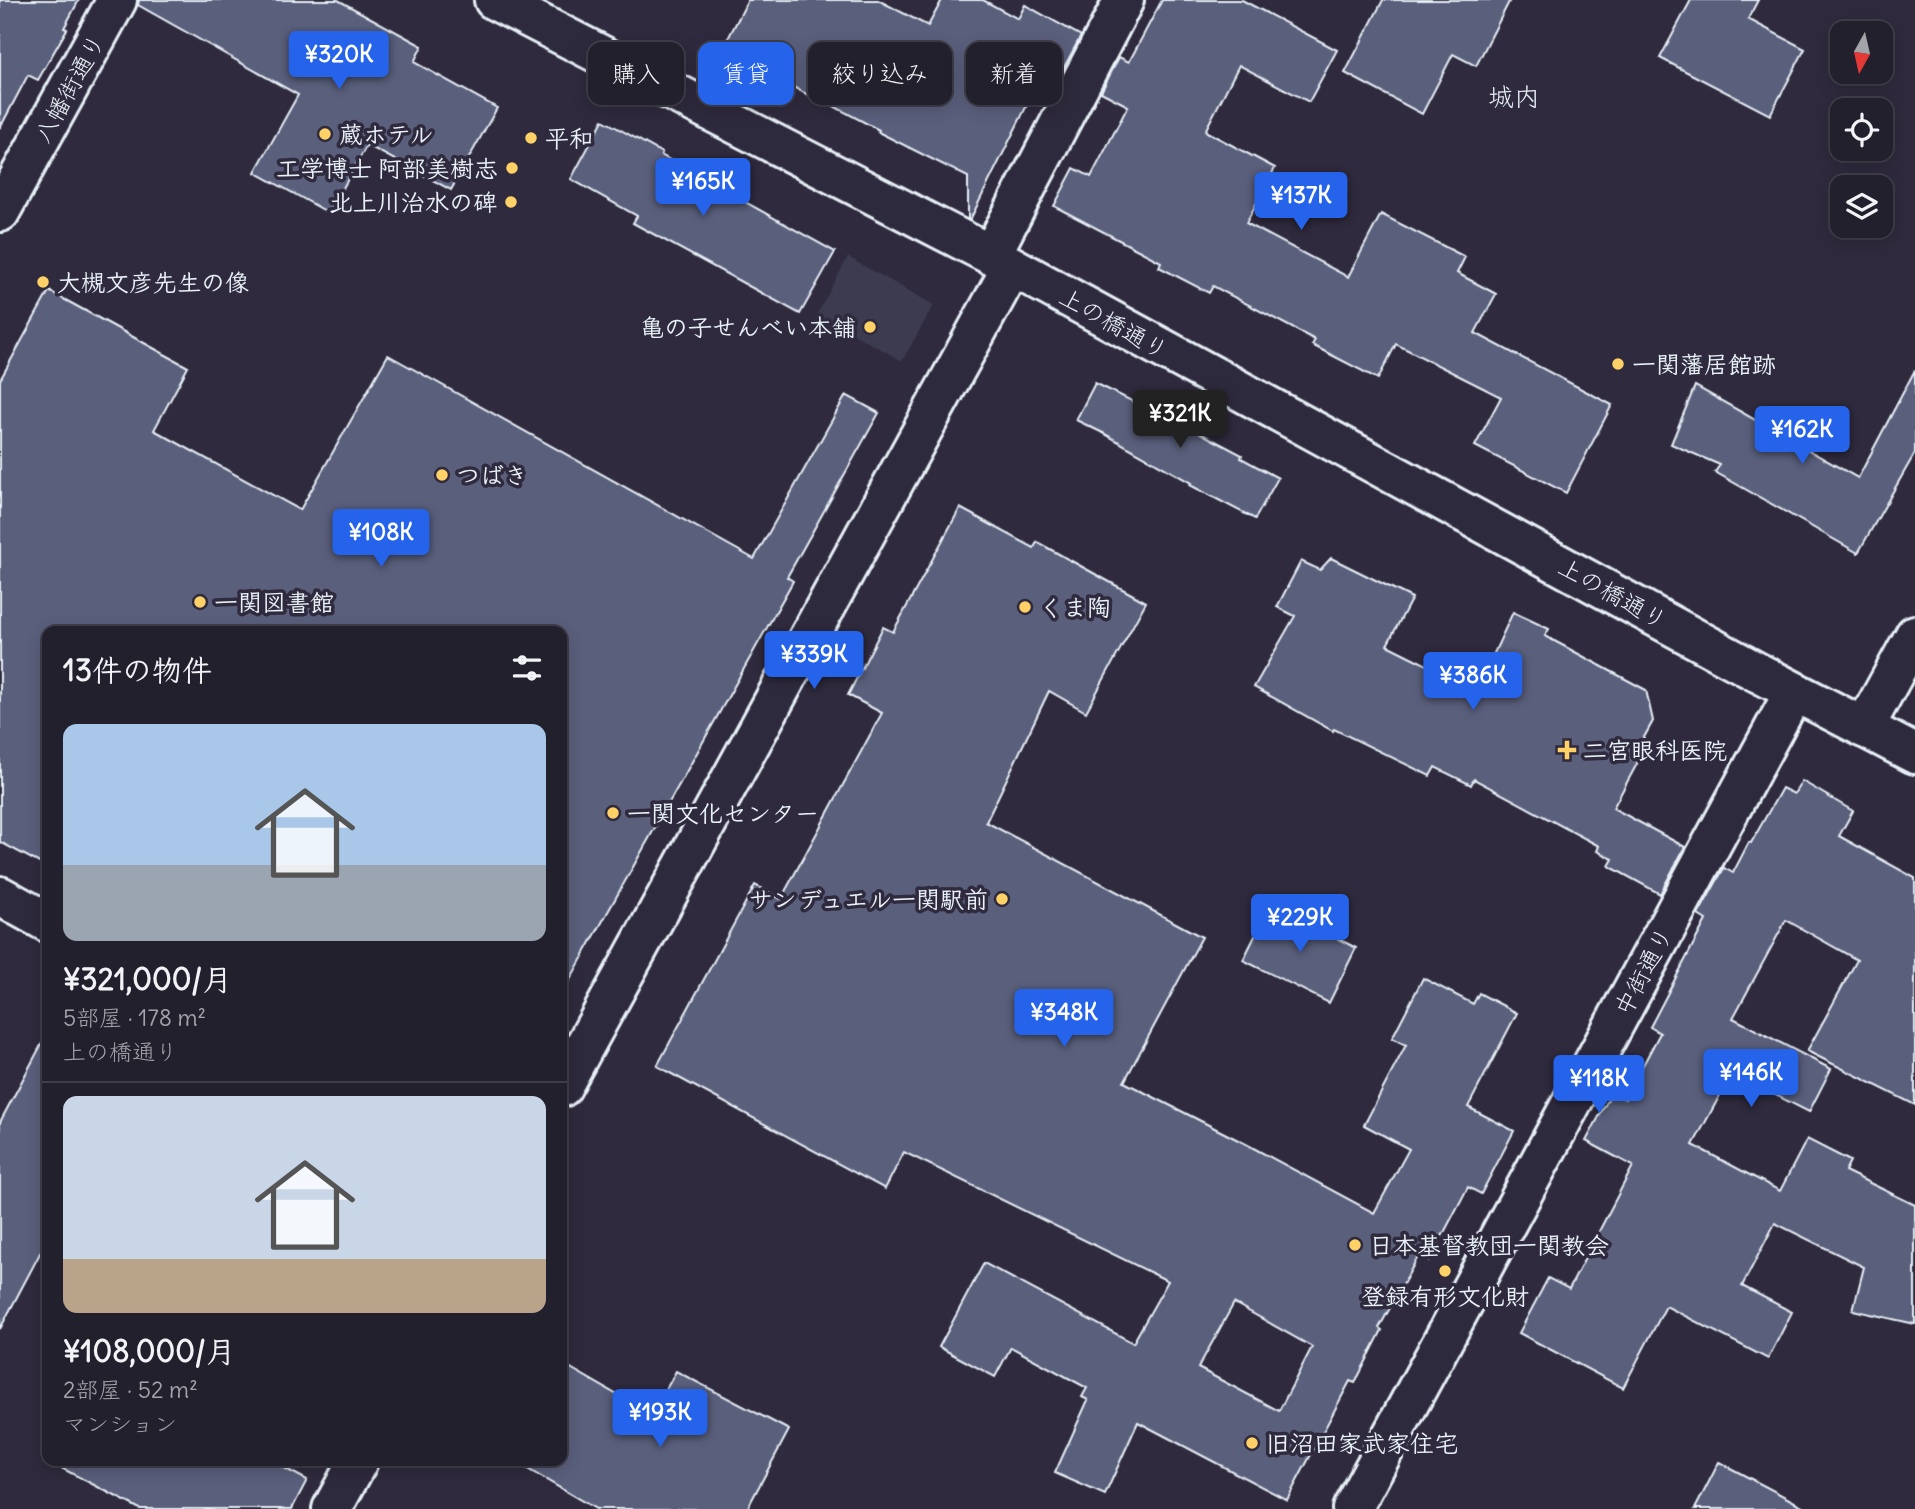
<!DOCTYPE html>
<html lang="ja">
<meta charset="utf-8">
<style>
:root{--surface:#23202e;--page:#2f2d3a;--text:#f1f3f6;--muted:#a3a3aa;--line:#403e4a;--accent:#2563eb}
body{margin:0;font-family:Delius,"Klee One",sans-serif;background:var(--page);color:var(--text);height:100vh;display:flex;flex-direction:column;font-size:26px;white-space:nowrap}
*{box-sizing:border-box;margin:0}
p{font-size:23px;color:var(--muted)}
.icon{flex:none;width:38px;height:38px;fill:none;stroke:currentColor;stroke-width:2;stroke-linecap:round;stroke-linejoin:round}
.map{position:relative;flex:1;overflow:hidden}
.details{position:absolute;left:42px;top:626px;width:525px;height:840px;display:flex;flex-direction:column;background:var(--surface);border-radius:14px;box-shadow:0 4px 18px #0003,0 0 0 2px var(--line)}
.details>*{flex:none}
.guide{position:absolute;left:588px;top:42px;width:665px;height:63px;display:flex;gap:14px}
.needle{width:46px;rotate:188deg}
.buttons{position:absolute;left:1830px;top:21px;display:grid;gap:14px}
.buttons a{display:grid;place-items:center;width:63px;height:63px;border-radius:14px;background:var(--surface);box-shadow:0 4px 18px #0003,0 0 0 2px var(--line);font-size:35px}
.price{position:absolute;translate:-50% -60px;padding:0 16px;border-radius:7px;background:var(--accent);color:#fff;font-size:23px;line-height:46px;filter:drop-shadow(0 2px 4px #0008)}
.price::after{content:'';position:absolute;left:50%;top:42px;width:21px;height:16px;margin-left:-10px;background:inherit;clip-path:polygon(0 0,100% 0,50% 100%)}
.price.active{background:#222;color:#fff}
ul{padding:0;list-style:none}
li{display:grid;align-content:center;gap:14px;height:371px;padding:0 21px}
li+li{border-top:2px solid var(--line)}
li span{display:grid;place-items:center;height:217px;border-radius:14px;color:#555}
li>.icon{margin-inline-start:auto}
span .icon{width:126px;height:126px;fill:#fffc;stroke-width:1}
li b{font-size:30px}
h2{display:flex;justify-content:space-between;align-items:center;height:84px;padding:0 21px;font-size:30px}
.chip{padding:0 24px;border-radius:14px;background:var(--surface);box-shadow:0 4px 18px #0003,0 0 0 2px var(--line);font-size:24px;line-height:63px}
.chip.active{background:var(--accent);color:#fff}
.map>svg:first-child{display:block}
.built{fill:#3c3a50}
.building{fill:#5a5e7b;stroke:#e8f1f8;stroke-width:2;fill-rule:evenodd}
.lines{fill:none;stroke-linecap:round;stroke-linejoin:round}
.street-casing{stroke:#e8f1f8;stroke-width:44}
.secondary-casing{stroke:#e8f1f8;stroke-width:44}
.highway-casing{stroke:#e8f1f8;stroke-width:44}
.street{stroke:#2f2a3d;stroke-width:38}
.secondary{stroke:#2f2a3d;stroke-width:38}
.highway{stroke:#2f2a3d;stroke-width:38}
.poi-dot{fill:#ffd166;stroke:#2f2a3d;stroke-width:2.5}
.labels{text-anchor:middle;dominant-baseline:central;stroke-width:7;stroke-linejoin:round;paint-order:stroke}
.street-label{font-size:24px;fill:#e8f1f8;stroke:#2f2a3d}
.poi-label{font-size:24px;font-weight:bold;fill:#e8f1f8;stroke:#2f2a3d;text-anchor:start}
.neighbourhood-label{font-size:26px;fill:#e8f1f8;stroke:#2f2a3d}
</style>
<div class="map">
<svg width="1915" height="1509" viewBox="0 0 1915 1509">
<rect width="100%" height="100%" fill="#2f2a3d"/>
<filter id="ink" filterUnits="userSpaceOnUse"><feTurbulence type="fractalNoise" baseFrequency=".0143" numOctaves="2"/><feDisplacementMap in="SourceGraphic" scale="14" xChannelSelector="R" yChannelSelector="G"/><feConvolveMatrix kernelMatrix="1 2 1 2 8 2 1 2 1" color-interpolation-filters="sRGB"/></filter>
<g filter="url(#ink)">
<!-- built -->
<path class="built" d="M 848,257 L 934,305 L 902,361 L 817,314 Z"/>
<!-- building -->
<g class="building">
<path d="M 0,0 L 79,0 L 64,28 L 67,29 L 38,80 L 28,75 L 0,128 Z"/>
<path d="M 139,0 L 338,0 L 422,46 L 414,62 L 497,108 L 451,190 L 367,145 L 329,213 L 255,172 L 298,95 L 138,5 Z"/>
<path d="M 748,0 L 878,0 L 928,26 L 942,0 L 983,0 L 1018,19 L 1025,5 L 1081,36 L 1061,73 L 1050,67 L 1041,85 L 1038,83 L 970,220 L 968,219 L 968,177 L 878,132 L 879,130 L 811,94 L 810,96 L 755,67 L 754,69 L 721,52 Z"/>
<path d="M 1162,0 L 1242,0 L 1337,50 L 1309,102 L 1239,65 L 1205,131 L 1275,168 L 1246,223 L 1348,277 L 1381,214 L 1465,257 L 1457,273 L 1496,294 L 1475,333 L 1612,405 L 1566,493 L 1475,446 L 1501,397 L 1396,344 L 1378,379 L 1312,345 L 1315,340 L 1213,286 L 1209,293 L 1159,267 L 1161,262 L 1054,206 L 1074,168 L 1091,177 L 1128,106 L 1101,92 L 1119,57 L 1129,62 Z"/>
<path d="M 1383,0 L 1510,0 L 1476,66 L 1453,54 L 1422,114 L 1345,73 Z"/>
<path d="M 1691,0 L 1758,0 L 1748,19 L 1805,49 L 1770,115 L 1660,58 Z"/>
<path d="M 603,120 L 662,153 L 661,155 L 835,252 L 800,314 L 633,223 L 637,216 L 571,179 Z"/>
<path d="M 49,291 L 188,367 L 154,430 L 300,510 L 388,355 L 754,559 L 846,395 L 879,413 L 787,577 L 793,581 L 562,994 L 562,632 L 47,632 L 47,867 L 0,842 L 0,380 Z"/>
<path d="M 1915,370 L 1915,453 L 1858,553 L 1715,472 L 1720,465 L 1671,444 L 1695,386 L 1858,478 Z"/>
<path d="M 1095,383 L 1154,412 L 1155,410 L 1192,431 L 1193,429 L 1242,455 L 1241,458 L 1278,478 L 1255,519 L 1190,485 L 1191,483 L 1103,433 L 1076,420 Z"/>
<path d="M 960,508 L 1034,548 L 1037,542 L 1146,602 L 1086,712 L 1049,691 L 986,822 L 1202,937 L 1124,1082 L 1246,1144 L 1374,1213 L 1409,1149 L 1364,1125 L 1406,1045 L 1392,1038 L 1423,978 L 1473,1004 L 1479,993 L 1517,1013 L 1468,1107 L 1514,1131 L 1481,1194 L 1468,1187 L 1429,1261 L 1419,1255 L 1379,1328 L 1382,1330 L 1355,1383 L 1350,1381 L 1287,1500 L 1138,1422 L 1105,1495 L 1055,1473 L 1088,1400 L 1082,1397 L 1087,1388 L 1011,1347 L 995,1377 L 939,1347 L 984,1263 L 1133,1343 L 1168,1281 L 904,1152 L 885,1189 L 657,1066 L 755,885 L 781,899 L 882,713 L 848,695 L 883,627 L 893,632 ZM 1234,1303 L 1312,1347 L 1279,1411 L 1198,1368 Z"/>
<path d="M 1331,558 L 1412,598 L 1387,645 L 1477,690 L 1513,612 L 1549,629 L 1545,636 L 1646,690 L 1653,721 L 1632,759 L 1638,762 L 1613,808 L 1685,847 L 1660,894 L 1609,866 L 1613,859 L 1597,851 L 1599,846 L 1474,779 L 1471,785 L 1435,767 L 1430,776 L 1334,729 L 1333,731 L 1254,687 L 1295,616 L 1277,607 L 1301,561 L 1320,570 Z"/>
<path d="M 1802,781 L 1853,811 L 1839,836 L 1915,878 L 1915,1105 L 1807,1051 L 1857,960 L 1786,920 L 1733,1018 L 1831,1069 L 1809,1112 L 1732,1073 L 1693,1145 L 1780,1191 L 1807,1139 L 1850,1161 L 1845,1171 L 1915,1205 L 1915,1324 L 1853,1310 L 1864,1267 L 1775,1223 L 1742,1286 L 1792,1312 L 1768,1359 L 1666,1306 L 1623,1388 L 1519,1333 L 1548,1278 L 1569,1289 L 1633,1166 L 1586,1141 L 1612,1092 L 1625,1099 L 1660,1033 L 1650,1027 L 1706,920 L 1698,915 L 1724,868 L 1733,873 L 1749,842 L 1751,843 L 1782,788 L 1794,794 Z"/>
<path d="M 1271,904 L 1356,948 L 1329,1003 L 1243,960 Z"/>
<path d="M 47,1034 L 47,1240 L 0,1329 L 0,1122 Z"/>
<path d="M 562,1363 L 652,1415 L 676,1371 L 789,1430 L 747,1509 L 596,1509 L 514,1461 L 562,1461 Z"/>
<path d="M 48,1461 L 271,1461 L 307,1480 L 292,1509 L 140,1509 Z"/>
<path d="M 1719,1462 L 1808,1509 L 1695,1509 Z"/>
</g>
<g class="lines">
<!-- street casing -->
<g class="street-casing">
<g id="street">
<path d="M 991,255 L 1124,0"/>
<path d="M 332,1509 L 358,1461"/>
<path d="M 1352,1509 L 1794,692"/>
</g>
</g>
<!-- secondary casing -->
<g class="secondary-casing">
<g id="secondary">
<path d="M 0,212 L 117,0"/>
<path d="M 1864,728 L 1915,635"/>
<path d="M 0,896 L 47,922"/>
<path d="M 562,1087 L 1012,267"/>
</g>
</g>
<!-- highway casing -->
<g class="highway-casing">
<path id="highway" d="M 494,0 L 991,255 L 1755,671 L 1915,754"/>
</g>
<!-- street -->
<use href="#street" class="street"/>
<!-- secondary -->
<use href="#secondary" class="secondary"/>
<!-- highway -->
<use href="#highway" class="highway"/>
</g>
</g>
<!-- markers -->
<g class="poi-dot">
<circle cx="325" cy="134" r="7"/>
<circle cx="531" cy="138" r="7"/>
<circle cx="512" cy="168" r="7"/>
<circle cx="511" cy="202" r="7"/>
<circle cx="43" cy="282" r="7"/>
<circle cx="870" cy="327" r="7"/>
<circle cx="1618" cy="364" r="7"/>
<circle cx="442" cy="475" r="7"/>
<circle cx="200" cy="602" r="7"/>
<circle cx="1025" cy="607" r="7"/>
<path d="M1563.5 739.5h7v7h7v7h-7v7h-7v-7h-7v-7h7z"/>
<circle cx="613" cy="813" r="7"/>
<circle cx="1002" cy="899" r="7"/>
<circle cx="1355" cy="1245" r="7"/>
<circle cx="1445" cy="1271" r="7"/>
<circle cx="1252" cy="1443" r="7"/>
</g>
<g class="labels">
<!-- street labels -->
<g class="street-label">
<text transform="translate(69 88) rotate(-61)">八幡街通り</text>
<text transform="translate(1114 323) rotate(29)">上の橋通り</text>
<text transform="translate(1613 593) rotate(29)">上の橋通り</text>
<text transform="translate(1643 971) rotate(-62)">中街通り</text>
</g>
<!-- poi labels -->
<g class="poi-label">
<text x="339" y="134">蔵ホテル</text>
<text x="545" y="138">平和</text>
<text x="498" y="168" text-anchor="end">工学博士 阿部美樹志</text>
<text x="497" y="202" text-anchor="end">北上川治水の碑</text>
<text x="57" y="282">大槻文彦先生の像</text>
<text x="856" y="327" text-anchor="end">亀の子せんべい本舗</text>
<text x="1632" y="364">一関藩居館跡</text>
<text x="456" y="475">つばき</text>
<text x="214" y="602">一関図書館</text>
<text x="1039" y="607">くま陶</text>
<text x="1583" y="750">二宮眼科医院</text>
<text x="627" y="813">一関文化センター</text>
<text x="988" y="899" text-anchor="end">サンデュエル一関駅前</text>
<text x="1369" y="1245">日本基督教団一関教会</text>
<text x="1445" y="1296" text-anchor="middle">登録有形文化財</text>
<text x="1266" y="1443">旧沼田家武家住宅</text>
</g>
<!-- neighbourhood labels -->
<g class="neighbourhood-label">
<text x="1514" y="96">城内</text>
</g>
</g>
</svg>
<div class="buttons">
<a><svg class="needle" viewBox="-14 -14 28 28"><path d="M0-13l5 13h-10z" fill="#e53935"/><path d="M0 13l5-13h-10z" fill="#a3a3aa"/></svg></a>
<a><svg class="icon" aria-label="locate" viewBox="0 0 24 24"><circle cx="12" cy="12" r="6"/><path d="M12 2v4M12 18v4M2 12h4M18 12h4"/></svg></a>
<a><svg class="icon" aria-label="layers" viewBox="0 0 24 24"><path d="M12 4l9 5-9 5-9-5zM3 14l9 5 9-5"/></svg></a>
</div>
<b class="price" style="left:339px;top:91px">¥320K</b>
<b class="price" style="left:703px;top:218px">¥165K</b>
<b class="price" style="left:1301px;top:232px">¥137K</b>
<b class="price active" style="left:1180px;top:450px">¥321K</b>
<b class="price" style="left:1802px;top:466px">¥162K</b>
<b class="price" style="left:381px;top:569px">¥108K</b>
<b class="price" style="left:814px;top:691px">¥339K</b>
<b class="price" style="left:1473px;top:712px">¥386K</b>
<b class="price" style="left:1300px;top:954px">¥229K</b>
<b class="price" style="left:1064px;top:1049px">¥348K</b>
<b class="price" style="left:1751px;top:1109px">¥146K</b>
<b class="price" style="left:1599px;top:1115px">¥118K</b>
<b class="price" style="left:660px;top:1449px">¥193K</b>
<div class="guide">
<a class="chip">購入</a>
<a class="chip active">賃貸</a>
<a class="chip">絞り込み</a>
<a class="chip">新着</a>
</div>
<section class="details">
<h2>13件の物件<svg class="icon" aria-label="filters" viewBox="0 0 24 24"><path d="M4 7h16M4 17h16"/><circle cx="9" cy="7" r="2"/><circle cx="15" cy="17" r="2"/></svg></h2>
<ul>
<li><span style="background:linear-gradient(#a9c7e8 65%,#9aa5b1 0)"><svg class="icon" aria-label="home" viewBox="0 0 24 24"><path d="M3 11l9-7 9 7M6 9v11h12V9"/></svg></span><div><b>¥321,000/月</b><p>5部屋 · 178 m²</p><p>上の橋通り</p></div></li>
<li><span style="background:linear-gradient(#c9d6e8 75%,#b9a48a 0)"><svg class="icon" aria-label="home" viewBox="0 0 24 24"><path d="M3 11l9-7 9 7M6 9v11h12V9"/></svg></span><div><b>¥108,000/月</b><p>2部屋 · 52 m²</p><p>マンション</p></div></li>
</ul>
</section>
</div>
